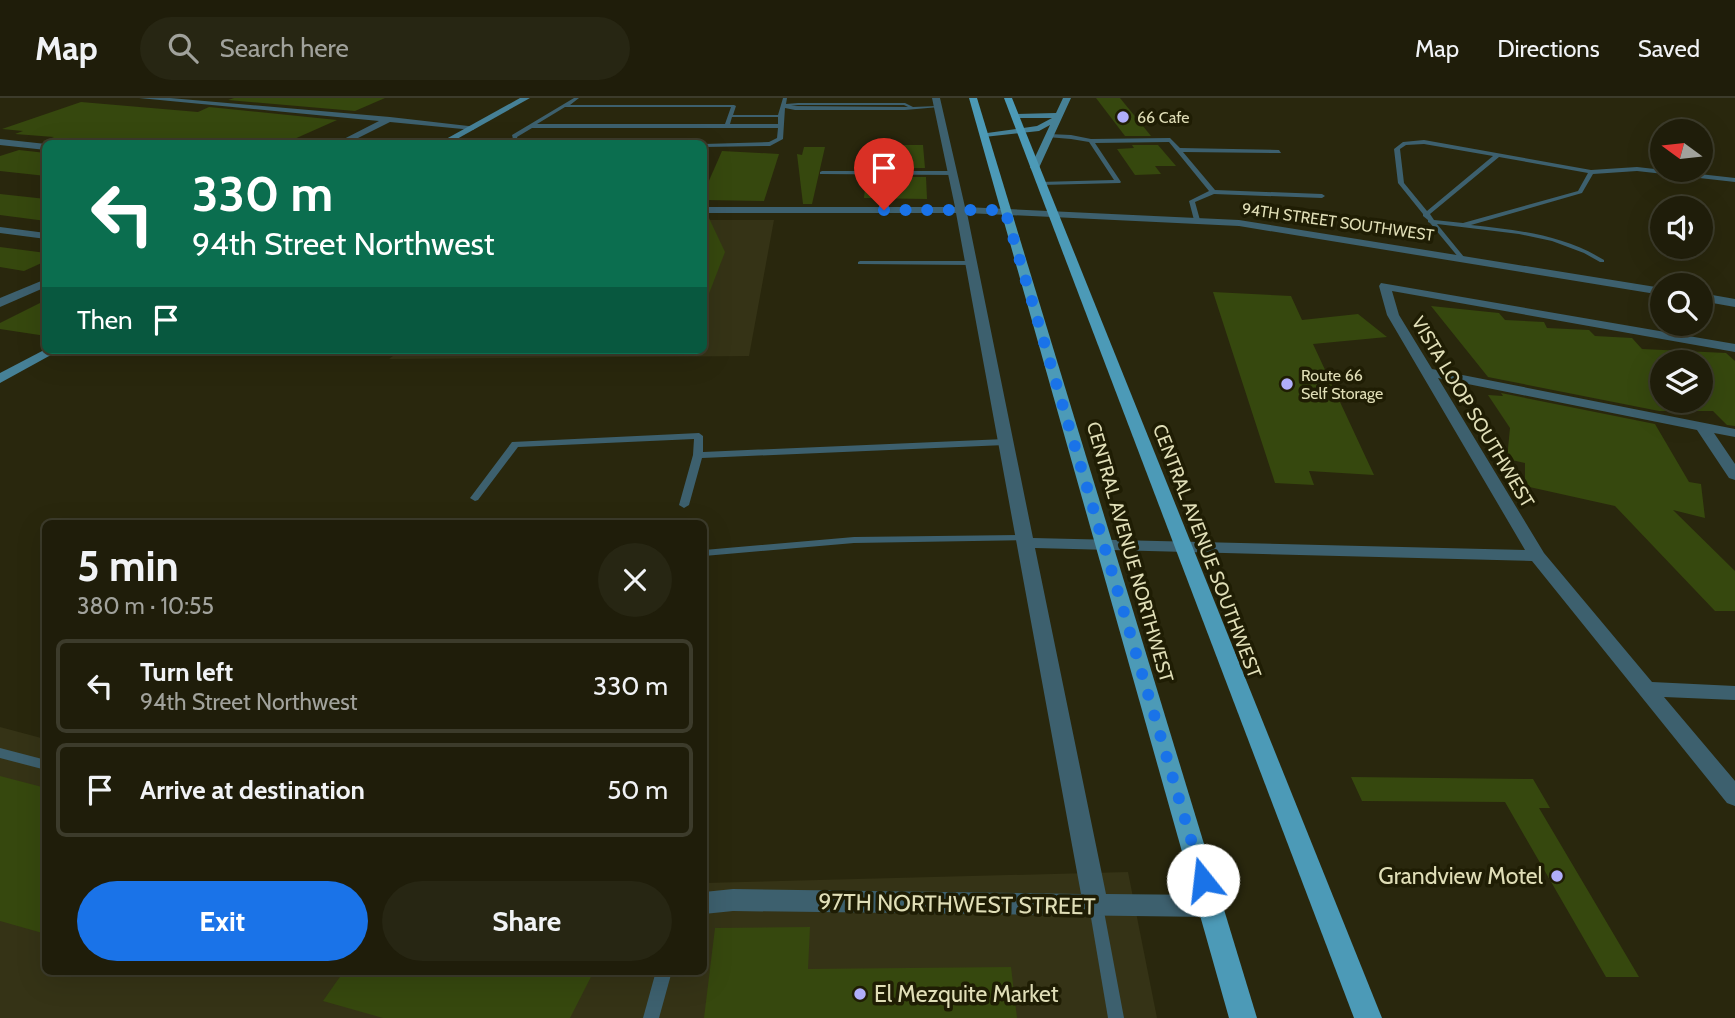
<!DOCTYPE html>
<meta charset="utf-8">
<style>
:root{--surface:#1f1d0a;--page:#272613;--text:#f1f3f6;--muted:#a1a29c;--line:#3c3b2b;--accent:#1a73e8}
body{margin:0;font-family:Cabin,sans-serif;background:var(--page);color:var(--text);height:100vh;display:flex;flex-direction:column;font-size:26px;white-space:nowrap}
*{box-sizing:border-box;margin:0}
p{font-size:23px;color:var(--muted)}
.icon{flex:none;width:38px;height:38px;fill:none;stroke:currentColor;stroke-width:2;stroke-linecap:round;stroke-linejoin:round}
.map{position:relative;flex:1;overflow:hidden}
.details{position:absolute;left:42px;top:422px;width:665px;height:455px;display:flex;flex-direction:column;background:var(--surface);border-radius:10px;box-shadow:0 7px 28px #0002,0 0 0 2px var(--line)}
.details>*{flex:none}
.guide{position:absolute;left:42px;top:42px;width:665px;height:214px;border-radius:10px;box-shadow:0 7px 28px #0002,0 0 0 2px var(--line);background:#0b6e4f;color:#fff;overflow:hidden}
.needle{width:46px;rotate:285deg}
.buttons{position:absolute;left:1650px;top:21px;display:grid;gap:14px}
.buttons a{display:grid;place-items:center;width:63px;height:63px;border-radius:50%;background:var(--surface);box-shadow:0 7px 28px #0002,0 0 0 2px var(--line);font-size:35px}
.pin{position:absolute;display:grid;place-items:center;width:60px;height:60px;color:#fff;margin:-72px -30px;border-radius:50% 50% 50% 0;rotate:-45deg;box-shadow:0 0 7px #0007}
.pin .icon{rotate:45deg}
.me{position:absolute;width:77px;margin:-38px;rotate:344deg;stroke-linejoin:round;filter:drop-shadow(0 0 5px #0008)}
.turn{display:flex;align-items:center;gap:24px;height:147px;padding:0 35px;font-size:32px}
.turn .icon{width:91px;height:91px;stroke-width:2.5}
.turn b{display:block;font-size:49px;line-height:60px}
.then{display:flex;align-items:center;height:66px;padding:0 35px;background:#0003;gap:14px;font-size:26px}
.round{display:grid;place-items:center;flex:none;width:74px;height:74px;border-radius:37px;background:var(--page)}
.summary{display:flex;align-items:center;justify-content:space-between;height:119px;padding:0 35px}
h1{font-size:42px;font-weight:800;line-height:52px}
.cta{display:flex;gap:14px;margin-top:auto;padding:14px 35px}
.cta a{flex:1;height:80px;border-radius:42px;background:var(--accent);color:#fff;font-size:28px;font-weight:800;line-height:80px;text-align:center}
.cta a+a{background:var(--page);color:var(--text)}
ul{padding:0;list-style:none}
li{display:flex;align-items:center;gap:21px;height:94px;margin:0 14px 10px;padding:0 21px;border:4px solid var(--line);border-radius:10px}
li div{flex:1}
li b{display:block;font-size:26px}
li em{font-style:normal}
header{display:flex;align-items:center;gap:42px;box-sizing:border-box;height:98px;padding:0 35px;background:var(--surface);border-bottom:2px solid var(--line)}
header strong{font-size:33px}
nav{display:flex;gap:38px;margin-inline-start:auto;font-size:24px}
.search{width:490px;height:63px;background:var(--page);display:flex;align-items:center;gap:18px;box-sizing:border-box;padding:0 24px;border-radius:38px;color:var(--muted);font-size:26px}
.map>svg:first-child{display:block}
</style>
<header>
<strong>Map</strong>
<div class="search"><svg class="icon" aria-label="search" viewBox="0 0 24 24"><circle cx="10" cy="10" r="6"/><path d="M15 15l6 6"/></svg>Search here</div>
<nav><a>Map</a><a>Directions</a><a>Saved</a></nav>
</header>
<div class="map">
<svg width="1735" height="920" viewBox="0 0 1735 920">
<rect width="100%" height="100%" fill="#29270d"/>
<g fill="#353316">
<polygon points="704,122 774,122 749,258 389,261 401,252 704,252"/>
<polygon points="0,629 45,641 46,873 704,873 704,785 1128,774 1157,920 0,920"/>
</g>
<g fill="#36480e" fill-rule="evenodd">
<polygon points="234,0 385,0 355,13 228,2"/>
<polygon points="1096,0 1120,0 1151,38 1125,38"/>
<polygon points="81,4 198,14 209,9 337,22 283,46 48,46 43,43 54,39 15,36 23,33 2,31"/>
<polygon points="884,47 923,47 925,70 866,70 868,51 884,51"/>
<polygon points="1132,47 1158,47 1176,68 1155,68 1161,76 1135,77 1117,51 1134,50"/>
<polygon points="804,49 825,49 812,106 803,106 797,56 802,57"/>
<polygon points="19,52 46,55 46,78 0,73 0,58"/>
<polygon points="722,53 779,56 764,103 704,102 704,94"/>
<polygon points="866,79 926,79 927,101 864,100"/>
<polygon points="0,96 46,101 46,123 0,117"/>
<polygon points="704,118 708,118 725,154 705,206"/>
<polygon points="0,149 46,155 46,163 24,173 0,169"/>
<polygon points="1213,194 1291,198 1302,222 1358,216 1387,239 1313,246 1374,377 1309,373 1314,387 1275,385"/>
<polygon points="46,202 46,238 0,231 0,225"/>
<path d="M1431,208L1499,215L1505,222L1544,224L1547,230L1589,232L1595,238L1632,240L1642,251L1726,255L1735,263V328L1727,327L1713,313H1659L1488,279ZM1662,264H1701V303H1662Z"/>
<polygon points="1501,295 1655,326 1689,384 1701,386 1705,420 1673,412 1735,473 1735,513 1715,513 1615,408 1525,388 1525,365 1507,361 1510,330 1488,297 1503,298"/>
<polygon points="0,678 46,690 46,836 0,823"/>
<polygon points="1351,679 1533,681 1550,710 1539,710 1639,879 1606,879 1505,704 1362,703"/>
<polygon points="810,829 808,871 1011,869 1017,920 704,920 715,830"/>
<polygon points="344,873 594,873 570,920 383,920 323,903"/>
</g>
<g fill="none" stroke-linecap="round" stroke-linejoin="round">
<g fill="#3d606e" fill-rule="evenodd">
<path d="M574,0H579L570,7H734L736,8L733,17H778L783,0H787L786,6L798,5H905L913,9L937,8L939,9L905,12H795L785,10L783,41L770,48L704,49V46L769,44L777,40L778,30H532L517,39L518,43L531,46L514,45L512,37ZM798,7H904L908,9L791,8ZM565,9H731L725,26H537ZM732,19H778V26H730Z"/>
<polygon points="1049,36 1071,37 1091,41 1170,40 1180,50 1279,52 1281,55 1183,54 1215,92 1322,96 1325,98 1322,100 1214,96 1195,104 1200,122 1197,124 1194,122 1189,103 1209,93 1169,44 1095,45 1121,84 1120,85 1041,87 1038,85 1039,84 1114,82 1089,44 1071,41 1047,39"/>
<path d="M1424,42L1591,72L1637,69L1735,80V84L1637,73L1593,76L1582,95L1471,127C1518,132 1563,137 1604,162V164H1600L1584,155L1552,143L1519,136L1437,126L1464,159L1461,161L1459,160L1430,125L1428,124V122L1423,118V116L1398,85L1394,51L1403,44ZM1424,46L1493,58L1427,113L1404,85L1400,51L1406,47ZM1499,59L1588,75L1578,93L1463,125L1434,122L1430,116Z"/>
<polygon points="822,73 953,73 956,75 953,77 820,76 820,74"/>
<polygon points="860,163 972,163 975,165 972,167 858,166 858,164"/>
<polygon points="699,335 703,338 703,354 1005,341 1010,344 1005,347 702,360 689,407 684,410 679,407 693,357 694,341 518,349 478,402 475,403 470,400 512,344"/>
<polygon points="1023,437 1028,440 1027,442 854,445 704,458 704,452 854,439"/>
<polygon points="0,650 46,662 46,672 0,660"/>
<polygon points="1096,802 1101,803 1103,808 1124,920 1108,920 1089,808 1091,803"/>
<polygon points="656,873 672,873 659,920 643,920"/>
</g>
<g fill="#3d606e" fill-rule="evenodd">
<polygon points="139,0 170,0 390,19 477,29 473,32 390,24 346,46 334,46 379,23"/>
<polygon points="932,0 940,0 965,109 1239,122 1662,190 1662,197 1239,128 967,115 1033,440 1525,452 1387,217 1379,188 1381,185 1735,246 1735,254 1392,193 1399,217 1432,271 1735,331 1735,339 1714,335 1735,366 1735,382 1729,380 1697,332 1438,280 1544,455 1652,584 1735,588 1735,602 1664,599 1735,683 1735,708 1727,705 1532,463 1035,450 1106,796 1210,797 1219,800 1222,808 1219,816 1210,819 733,813 704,816 704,794 733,791 1081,796 956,115 704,115 704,109 955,109"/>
<polygon points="0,41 46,46 46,52 0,47"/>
<polygon points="0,129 46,135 46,141 0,135"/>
<polygon points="46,181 46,189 0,209 0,200"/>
<polygon points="1701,195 1735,201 1735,209 1701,203"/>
</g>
<g fill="#468197" fill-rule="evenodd">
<polygon points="520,0 530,0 448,46 437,46"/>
<polygon points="1063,0 1071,0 1038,72 1030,70 1050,27 1039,33 984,39 980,36 1037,28 1052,20 1015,20 1011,18 1015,16 1056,15"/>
<polygon points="46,251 60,252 0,285 0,275"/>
</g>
<g fill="#4c9ab7" fill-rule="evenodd">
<polygon points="969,0 977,0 1257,920 1229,920"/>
<polygon points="1004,0 1012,0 1382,920 1354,920"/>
</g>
</g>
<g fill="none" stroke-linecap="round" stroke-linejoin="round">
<polyline stroke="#1a73e8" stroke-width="12" stroke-dasharray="0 21.6" points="884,112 1005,112 1203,782"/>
</g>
<g fill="#b0aefa" stroke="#1f1d04" stroke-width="2.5">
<circle cx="1123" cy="19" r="7"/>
<circle cx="1287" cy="286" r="7"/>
<circle cx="1557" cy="778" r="7"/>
<circle cx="860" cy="896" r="7"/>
</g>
<g text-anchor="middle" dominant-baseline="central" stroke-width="7" stroke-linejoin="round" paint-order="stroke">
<g font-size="16" fill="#e0deb7" stroke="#1f1d04" text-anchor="start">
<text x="1137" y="19">66 Cafe</text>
<text x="1301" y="277">Route 66<tspan x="1301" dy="18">Self Storage</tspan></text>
</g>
<g font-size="16" fill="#e0deb7" stroke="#1f1d04">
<text transform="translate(1338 124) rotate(8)">94TH STREET SOUTHWEST</text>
</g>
<g font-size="19" fill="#e0deb7" stroke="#1f1d04">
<text transform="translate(1473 314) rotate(59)">VISTA LOOP SOUTHWEST</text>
<text transform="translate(1207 453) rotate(69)">CENTRAL AVENUE SOUTHWEST</text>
<text transform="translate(1130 454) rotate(74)">CENTRAL AVENUE NORTHWEST</text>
</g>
<g font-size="23" fill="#e0deb7" stroke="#1f1d04" text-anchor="end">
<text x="1543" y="778">Grandview Motel</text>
<text x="874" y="896" text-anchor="start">El Mezquite Market</text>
</g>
<g font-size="23" fill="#e0deb7" stroke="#1f1d04">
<text transform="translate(957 806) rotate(1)">97TH NORTHWEST STREET</text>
</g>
</g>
</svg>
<div class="buttons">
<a><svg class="needle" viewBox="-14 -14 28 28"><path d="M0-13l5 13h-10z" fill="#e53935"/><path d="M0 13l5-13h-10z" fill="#a1a29c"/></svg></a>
<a><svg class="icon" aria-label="sound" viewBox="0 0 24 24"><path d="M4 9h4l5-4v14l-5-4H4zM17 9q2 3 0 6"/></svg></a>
<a><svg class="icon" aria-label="search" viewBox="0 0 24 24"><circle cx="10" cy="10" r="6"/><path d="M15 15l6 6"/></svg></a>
<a><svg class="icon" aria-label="layers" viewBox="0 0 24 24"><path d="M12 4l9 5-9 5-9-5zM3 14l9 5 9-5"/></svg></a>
</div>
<div class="pin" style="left:884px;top:112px;background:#d93025"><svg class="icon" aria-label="arrive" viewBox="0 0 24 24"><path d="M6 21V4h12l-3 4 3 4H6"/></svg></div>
<svg class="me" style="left:1203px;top:782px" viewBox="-20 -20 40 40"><circle r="19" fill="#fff"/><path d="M0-13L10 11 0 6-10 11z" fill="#1a73e8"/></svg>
<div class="guide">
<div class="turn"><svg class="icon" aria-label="left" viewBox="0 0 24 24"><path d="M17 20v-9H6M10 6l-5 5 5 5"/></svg><div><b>330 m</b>94th Street Northwest</div></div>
<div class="then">Then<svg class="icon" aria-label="arrive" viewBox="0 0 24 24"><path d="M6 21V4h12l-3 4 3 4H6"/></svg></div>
</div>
<section class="details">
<div class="summary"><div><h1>5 min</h1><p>380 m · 10:55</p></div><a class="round"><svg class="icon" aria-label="close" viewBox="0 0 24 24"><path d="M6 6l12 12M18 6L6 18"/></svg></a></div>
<ul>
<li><svg class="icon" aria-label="left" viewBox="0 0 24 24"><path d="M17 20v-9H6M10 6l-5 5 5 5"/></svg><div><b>Turn left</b><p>94th Street Northwest</p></div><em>330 m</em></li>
<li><svg class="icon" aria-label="arrive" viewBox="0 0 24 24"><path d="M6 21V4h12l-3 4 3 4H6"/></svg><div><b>Arrive at destination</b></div><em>50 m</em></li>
</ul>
<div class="cta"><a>Exit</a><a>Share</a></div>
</section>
</div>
